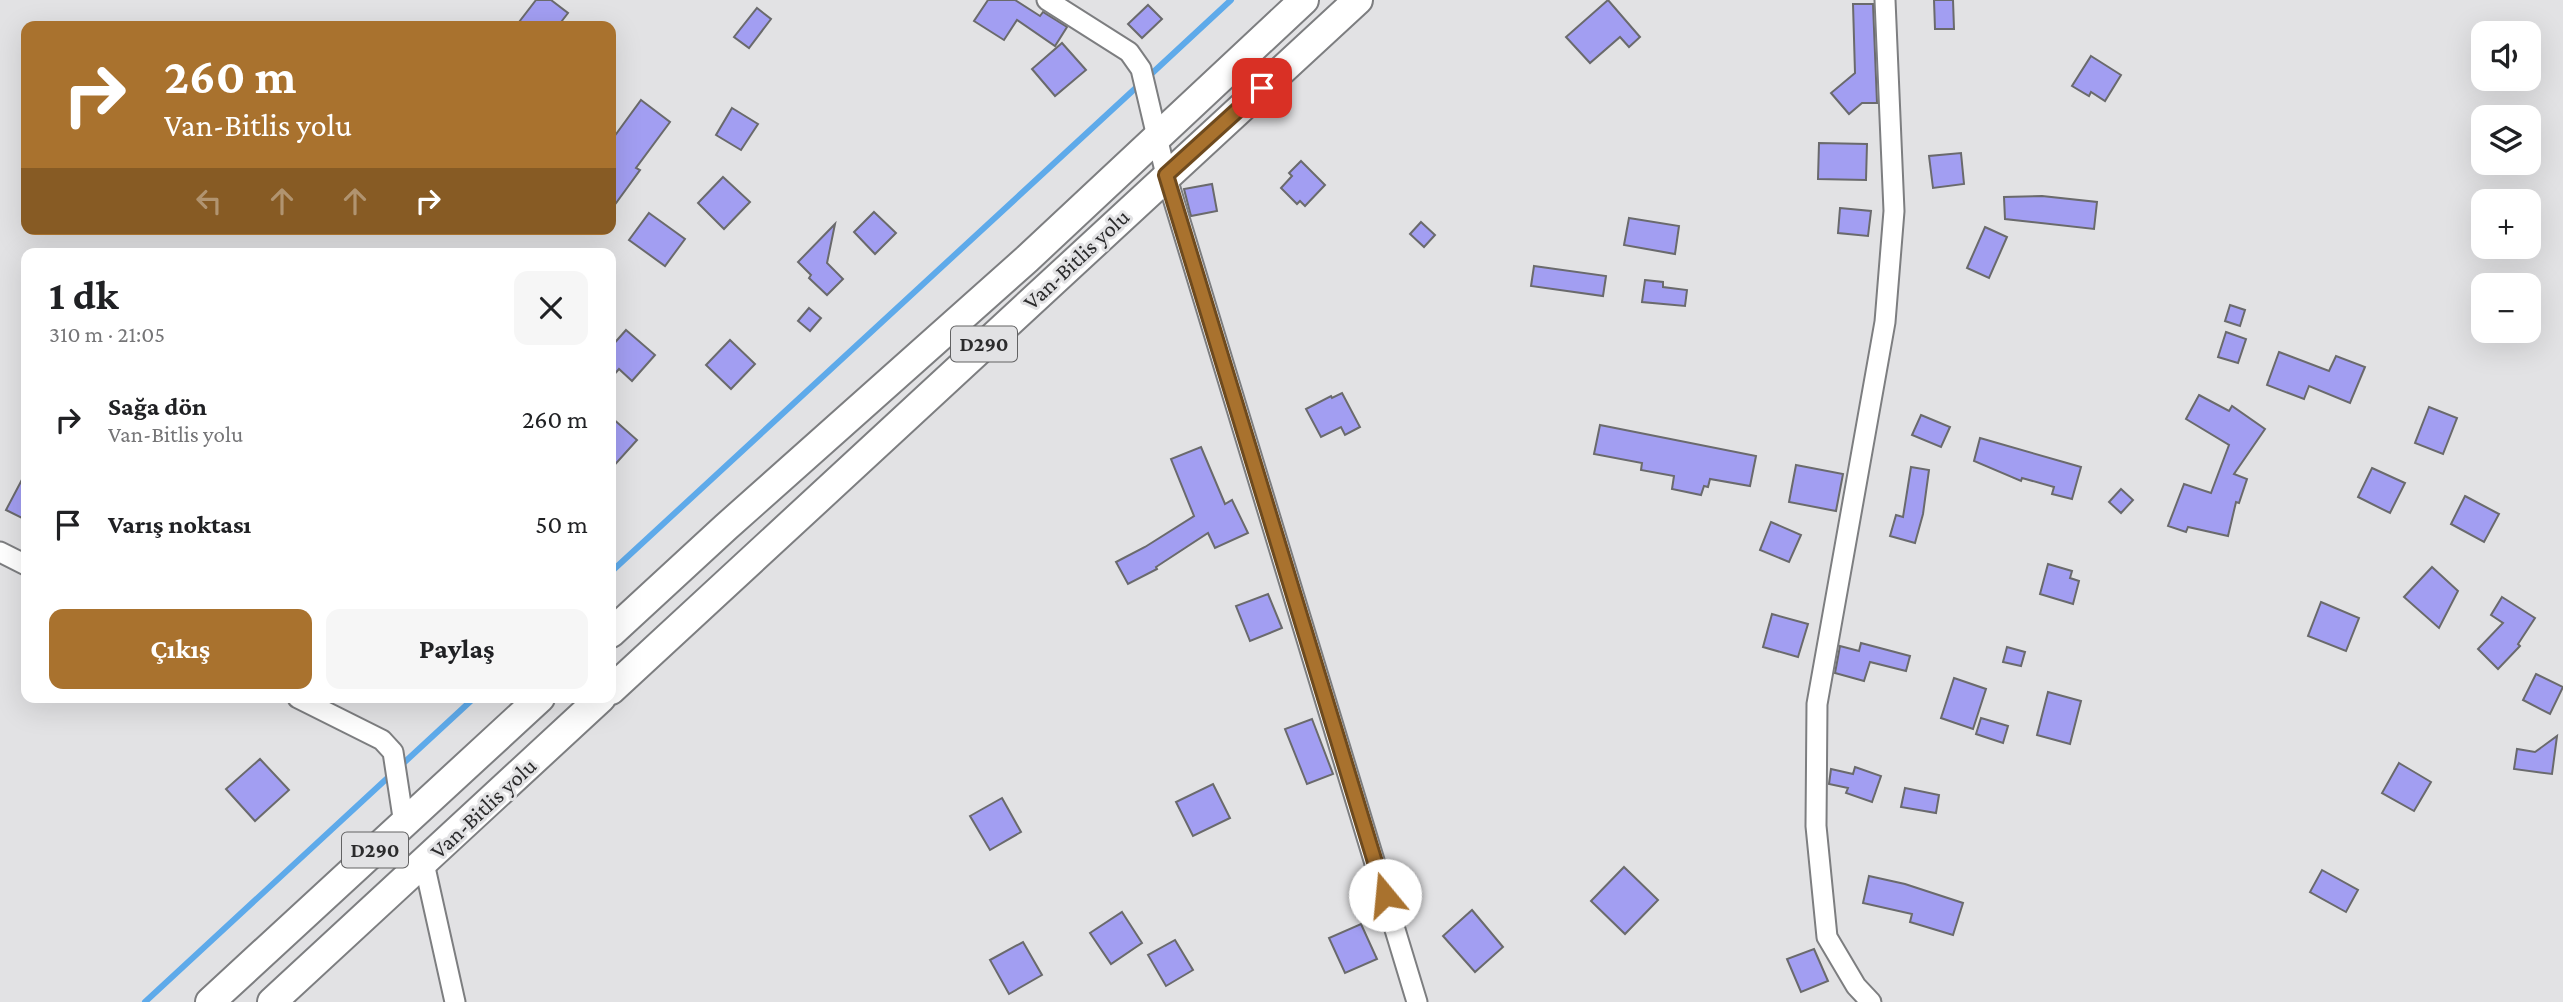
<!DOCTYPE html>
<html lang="tr">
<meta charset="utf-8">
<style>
:root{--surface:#fff;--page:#f6f6f6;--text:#202124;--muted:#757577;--accent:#a9722e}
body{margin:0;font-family:"Crimson Pro",serif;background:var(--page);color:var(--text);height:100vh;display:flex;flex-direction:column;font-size:26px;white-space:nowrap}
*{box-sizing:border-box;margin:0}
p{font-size:23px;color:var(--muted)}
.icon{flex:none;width:38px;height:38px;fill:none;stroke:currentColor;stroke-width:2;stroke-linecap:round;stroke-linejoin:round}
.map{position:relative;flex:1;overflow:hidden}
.sheet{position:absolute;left:21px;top:248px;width:595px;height:455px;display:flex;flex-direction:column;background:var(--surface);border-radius:14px;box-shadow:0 7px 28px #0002}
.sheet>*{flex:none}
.top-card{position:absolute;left:21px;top:21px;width:595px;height:214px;border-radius:14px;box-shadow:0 7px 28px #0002;background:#a9722e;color:#fff;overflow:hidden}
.tools{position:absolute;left:2471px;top:21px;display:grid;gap:14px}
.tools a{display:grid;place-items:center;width:70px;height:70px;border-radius:14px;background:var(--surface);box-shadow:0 7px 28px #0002;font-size:35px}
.pin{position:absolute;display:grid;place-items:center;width:60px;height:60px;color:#fff;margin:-30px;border-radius:14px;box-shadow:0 4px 10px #0006}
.me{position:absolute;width:77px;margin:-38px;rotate:343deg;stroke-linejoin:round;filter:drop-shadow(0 0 5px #0008)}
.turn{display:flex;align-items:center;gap:24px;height:147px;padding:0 28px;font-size:32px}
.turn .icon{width:91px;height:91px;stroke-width:2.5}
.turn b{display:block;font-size:49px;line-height:60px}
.lanes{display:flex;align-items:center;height:66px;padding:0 28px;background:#0003;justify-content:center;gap:35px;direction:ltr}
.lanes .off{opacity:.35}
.round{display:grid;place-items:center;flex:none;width:74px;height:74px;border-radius:14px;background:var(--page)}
.head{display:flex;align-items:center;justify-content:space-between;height:119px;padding:0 28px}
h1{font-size:42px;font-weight:700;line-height:52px}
.action{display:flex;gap:14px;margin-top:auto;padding:14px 28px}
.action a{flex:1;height:80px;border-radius:14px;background:var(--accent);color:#fff;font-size:28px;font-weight:700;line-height:80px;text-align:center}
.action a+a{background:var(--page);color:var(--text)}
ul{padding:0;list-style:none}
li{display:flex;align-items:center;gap:21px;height:105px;padding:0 28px}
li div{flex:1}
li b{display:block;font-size:26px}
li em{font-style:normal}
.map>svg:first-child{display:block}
</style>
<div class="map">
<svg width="2563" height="1002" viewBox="0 0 2563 1002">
<rect width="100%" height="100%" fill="#e2e2e4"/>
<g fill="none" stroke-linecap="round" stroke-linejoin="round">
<g stroke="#5eaaea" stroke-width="6">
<polyline points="1148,77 1231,0"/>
<polyline points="611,572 1140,84"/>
<polyline points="145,1002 474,698"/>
</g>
</g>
<g fill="#a29ef2" stroke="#6a6a6c" stroke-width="2">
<polygon points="536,0 551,0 568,13 558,26 516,26"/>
<polygon points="988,0 1015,0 1040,16 1043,12 1067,27 1055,46 1017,20 1004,40 974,21"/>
<polygon points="1608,0 1640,37 1629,47 1620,37 1590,63 1566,37"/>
<polygon points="1934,0 1953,0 1954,29 1935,29"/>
<polygon points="1853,4 1873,4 1877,103 1862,103 1849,114 1831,93 1855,73"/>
<polygon points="1148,5 1162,19 1142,38 1128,24"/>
<polygon points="757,8 771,19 749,48 734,37"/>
<polygon points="1062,43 1086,70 1055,96 1032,69"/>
<polygon points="2091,56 2121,75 2105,101 2091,92 2089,96 2072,86"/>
<polygon points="641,100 670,122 636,168 640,170 611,210 611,141"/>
<polygon points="732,108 758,124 741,150 716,135"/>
<polygon points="1819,143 1867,144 1866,180 1818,179"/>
<polygon points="1961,153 1964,184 1933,188 1929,156"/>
<polygon points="1301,161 1325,185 1305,206 1300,201 1297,204 1281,188 1292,176 1289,173"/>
<polygon points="723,177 750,202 724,229 698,203"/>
<polygon points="1212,184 1217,211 1191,216 1184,189"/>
<polygon points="2042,196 2097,202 2094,229 2005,219 2004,197"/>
<polygon points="1840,208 1871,211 1868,236 1838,233"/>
<polygon points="874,212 896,233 875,254 854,232"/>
<polygon points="649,213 685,239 665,266 629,240"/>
<polygon points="1629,218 1679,226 1675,254 1624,245"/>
<polygon points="1421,222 1435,235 1424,247 1410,234"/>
<polygon points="835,224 827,263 843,279 827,295 809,278 811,275 798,262"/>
<polygon points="1985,227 2007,237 1989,278 1967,268"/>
<polygon points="1534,266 1606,276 1603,296 1531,286"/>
<polygon points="1645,280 1663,282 1663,287 1687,290 1685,306 1642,302"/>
<polygon points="2230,305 2245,310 2240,326 2225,321"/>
<polygon points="809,308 821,318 810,331 798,321"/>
<polygon points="626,330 655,355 632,381 619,369 611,378 611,347"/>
<polygon points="2226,332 2246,339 2238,363 2218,357"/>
<polygon points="730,340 755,364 731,389 706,365"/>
<polygon points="2279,352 2329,371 2336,356 2365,367 2350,403 2309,386 2304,399 2267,385"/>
<polygon points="1342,393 1360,427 1345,435 1341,427 1321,437 1306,409 1331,396 1332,398"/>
<polygon points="2199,395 2229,411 2232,406 2265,429 2234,474 2247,479 2239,503 2236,502 2228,536 2188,527 2186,532 2168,526 2184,484 2211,493 2229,445 2186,419"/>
<polygon points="2429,407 2457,418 2443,454 2415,443"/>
<polygon points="1921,415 1950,427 1941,447 1912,435"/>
<polygon points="611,417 637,440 611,469"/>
<polygon points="1600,425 1756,456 1750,486 1710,479 1708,487 1704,486 1701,495 1672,489 1674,476 1641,470 1642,463 1594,454"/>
<polygon points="1980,438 2081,467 2072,499 2052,494 2054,487 2022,478 2021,481 1974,461"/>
<polygon points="1201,447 1225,504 1232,500 1248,533 1215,548 1208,533 1156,567 1157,569 1128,584 1116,562 1145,547 1194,516 1171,459"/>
<polygon points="1796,465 1843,474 1836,511 1789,502"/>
<polygon points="1911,467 1929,470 1923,514 1915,543 1890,536 1896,515 1903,517"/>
<polygon points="2372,468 2405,483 2390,513 2358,497"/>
<polygon points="26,472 26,520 6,510"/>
<polygon points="2121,489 2133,500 2121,513 2109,502"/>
<polygon points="2465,496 2499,514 2484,542 2451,524"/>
<polygon points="1771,522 1801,535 1789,562 1760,550"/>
<polygon points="2048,564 2072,571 2070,578 2079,581 2073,604 2040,594"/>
<polygon points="2432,567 2458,591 2439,628 2404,597"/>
<polygon points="1268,594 1282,628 1250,641 1236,606"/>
<polygon points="2502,597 2535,618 2518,644 2520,646 2498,669 2478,649 2503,623 2491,615"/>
<polygon points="2321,602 2359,618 2346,651 2308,636"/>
<polygon points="1772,614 1808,624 1798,657 1763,647"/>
<polygon points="1861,643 1910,656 1906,671 1870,662 1864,681 1835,673 1840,646 1859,651"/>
<polygon points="2007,647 2025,652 2021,666 2003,662"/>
<polygon points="2536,674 2563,687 2550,714 2523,700"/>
<polygon points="1954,678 1986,689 1973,729 1941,718"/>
<polygon points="2048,692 2081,701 2070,744 2037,735"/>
<polygon points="1981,718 2008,726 2003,743 1976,734"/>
<polygon points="1312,719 1333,774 1307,784 1285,729"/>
<polygon points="2557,736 2552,774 2514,769 2517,749 2535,752"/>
<polygon points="260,759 289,790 255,821 226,789"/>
<polygon points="2399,763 2431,782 2414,811 2382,793"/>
<polygon points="1855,767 1881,776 1872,802 1846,793 1848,788 1829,784 1831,769 1853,774"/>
<polygon points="1213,784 1230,818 1193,836 1176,802"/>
<polygon points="1905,788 1939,795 1936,813 1901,807"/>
<polygon points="1002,798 1021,832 990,850 970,816"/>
<polygon points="1624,867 1658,900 1625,934 1591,901"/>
<polygon points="2322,870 2358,890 2346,912 2310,892"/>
<polygon points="1869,876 1905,884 1963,903 1953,935 1910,922 1912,914 1863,903"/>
<polygon points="1472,910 1503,947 1475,972 1443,936"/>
<polygon points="1122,912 1142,943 1111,964 1090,933"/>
<polygon points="1361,924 1377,959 1345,973 1329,938"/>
<polygon points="1175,940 1193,970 1166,986 1148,955"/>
<polygon points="1023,942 1042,975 1009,994 990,960"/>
<polygon points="1814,949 1828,981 1801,992 1787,959"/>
</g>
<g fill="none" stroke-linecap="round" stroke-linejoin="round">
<g stroke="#7d7e80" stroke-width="23">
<g id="minor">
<polyline points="1047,0 1129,52 1141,69 1166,175 1417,1002"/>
<polyline points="0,552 26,565"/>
<polyline points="298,698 382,740 393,752 404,824"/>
<polyline points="424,863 455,1002"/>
<polyline points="1871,1002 1856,986 1827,937 1816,826 1817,704 1885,322 1894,211 1885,0"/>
</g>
</g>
<g stroke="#7d7e80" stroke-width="32">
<g id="highway">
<polyline points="611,633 726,527 1027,259 1304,0"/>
<polyline points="611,690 1358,0"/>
<polyline points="210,1002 540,698"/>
<polyline points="272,1002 601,698"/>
</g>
</g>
<use href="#minor" stroke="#fff" stroke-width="19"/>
<use href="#highway" stroke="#fff" stroke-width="28"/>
</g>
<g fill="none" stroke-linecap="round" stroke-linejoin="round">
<g stroke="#6e4a1e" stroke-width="18">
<polyline id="route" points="1262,88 1166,175 1385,895"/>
</g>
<use href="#route" stroke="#a9722e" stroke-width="12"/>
</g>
<g text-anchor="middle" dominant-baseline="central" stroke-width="6" stroke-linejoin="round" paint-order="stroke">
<g fill="#e2e2e4" stroke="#626263" stroke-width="2">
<rect x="951" y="326.5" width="66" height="35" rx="5"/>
<rect x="342" y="832.5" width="66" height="35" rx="5"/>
</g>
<g font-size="21" font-weight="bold" fill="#2b2b2c">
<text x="984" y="344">D290</text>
<text x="375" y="850">D290</text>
</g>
<g font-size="23" fill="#2b2b2c" stroke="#e2e2e4">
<text transform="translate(1076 259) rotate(-43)">Van-Bitlis yolu</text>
<text transform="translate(483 808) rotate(-43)">Van-Bitlis yolu</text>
</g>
</g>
</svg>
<div class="tools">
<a><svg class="icon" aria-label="sound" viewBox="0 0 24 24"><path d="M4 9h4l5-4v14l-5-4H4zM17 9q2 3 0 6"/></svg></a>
<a><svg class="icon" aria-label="layers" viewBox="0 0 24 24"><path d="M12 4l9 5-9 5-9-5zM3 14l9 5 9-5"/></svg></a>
<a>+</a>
<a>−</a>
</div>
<div class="pin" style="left:1262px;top:88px;background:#d93025"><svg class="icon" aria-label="arrive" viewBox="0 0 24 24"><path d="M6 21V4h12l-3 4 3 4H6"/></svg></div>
<svg class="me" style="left:1385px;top:895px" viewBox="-20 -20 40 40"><circle r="19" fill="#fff"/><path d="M0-13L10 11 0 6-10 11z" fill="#a9722e"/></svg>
<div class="top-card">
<div class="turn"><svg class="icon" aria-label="right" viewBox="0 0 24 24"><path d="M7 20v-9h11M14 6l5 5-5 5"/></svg><div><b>260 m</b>Van-Bitlis yolu</div></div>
<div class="lanes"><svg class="icon off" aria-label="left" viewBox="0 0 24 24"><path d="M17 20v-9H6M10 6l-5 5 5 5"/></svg><svg class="icon off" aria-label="ahead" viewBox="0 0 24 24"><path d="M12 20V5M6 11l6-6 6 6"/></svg><svg class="icon off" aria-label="ahead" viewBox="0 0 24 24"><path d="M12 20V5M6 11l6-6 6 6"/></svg><svg class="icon" aria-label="right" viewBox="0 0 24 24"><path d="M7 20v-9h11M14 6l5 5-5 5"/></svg></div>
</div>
<section class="sheet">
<div class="head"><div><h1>1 dk</h1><p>310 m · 21:05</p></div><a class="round"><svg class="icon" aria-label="close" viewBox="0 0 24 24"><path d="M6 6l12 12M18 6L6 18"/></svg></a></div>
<ul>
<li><svg class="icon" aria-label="right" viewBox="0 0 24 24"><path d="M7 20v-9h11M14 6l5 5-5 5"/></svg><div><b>Sağa dön</b><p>Van-Bitlis yolu</p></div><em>260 m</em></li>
<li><svg class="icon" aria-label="arrive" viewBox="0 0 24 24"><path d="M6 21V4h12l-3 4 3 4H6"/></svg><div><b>Varış noktası</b></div><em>50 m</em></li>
</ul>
<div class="action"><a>Çıkış</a><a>Paylaş</a></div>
</section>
</div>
